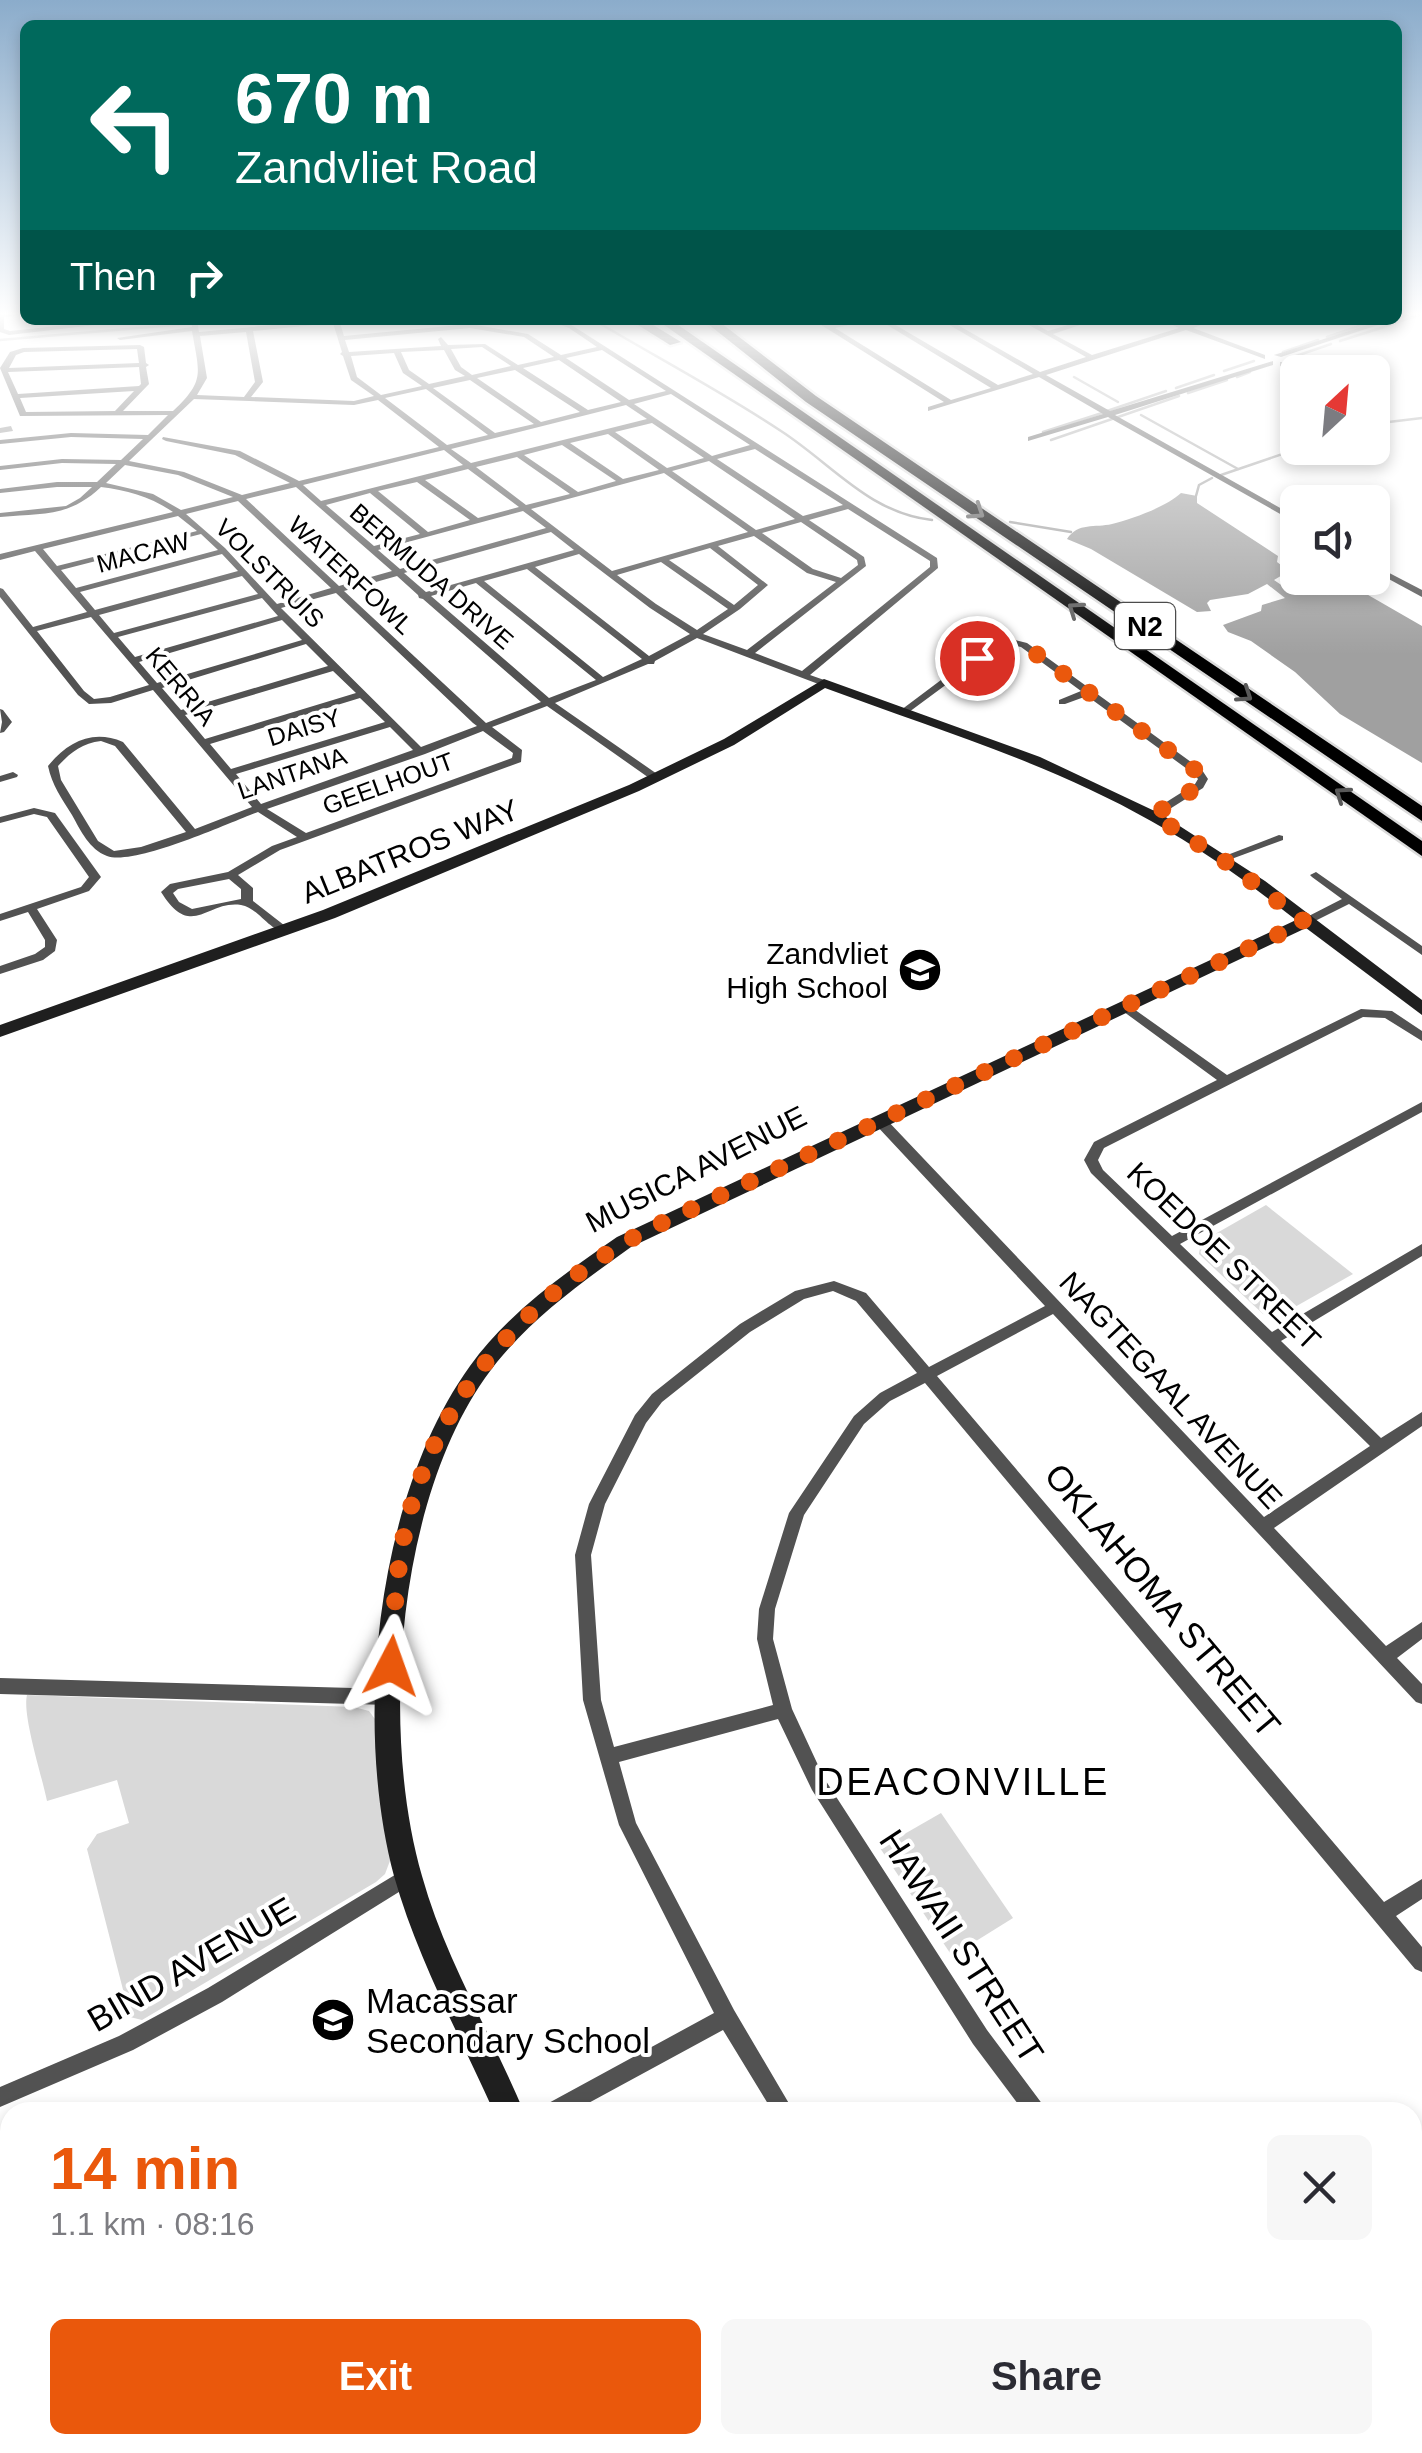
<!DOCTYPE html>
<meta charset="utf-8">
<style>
:root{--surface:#fff;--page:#f7f7f7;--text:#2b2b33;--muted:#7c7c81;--accent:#ea580c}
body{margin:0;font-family:Helvetica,sans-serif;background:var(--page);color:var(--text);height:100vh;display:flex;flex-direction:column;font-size:38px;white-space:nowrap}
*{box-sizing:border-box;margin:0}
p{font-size:32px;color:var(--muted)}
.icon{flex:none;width:55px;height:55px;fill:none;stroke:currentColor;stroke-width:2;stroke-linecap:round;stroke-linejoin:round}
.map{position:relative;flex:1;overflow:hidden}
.side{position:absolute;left:0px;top:2102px;width:1422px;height:352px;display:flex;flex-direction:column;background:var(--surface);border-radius:30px 30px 0 0;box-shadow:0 5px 15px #0003}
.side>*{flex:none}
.banner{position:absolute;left:20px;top:20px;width:1382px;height:305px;border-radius:15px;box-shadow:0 5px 15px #0003;background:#00695c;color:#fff;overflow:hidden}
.needle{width:65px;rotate:26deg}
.fabs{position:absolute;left:1280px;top:355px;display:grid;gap:20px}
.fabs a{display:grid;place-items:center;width:110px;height:110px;border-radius:15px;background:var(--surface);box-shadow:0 5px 15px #0003;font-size:50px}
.pin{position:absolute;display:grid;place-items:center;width:85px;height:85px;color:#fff;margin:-42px;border:5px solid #fff;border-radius:50%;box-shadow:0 2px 10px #0007}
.me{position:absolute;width:110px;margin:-55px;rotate:4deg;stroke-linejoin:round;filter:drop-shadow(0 0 8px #0008)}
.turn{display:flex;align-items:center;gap:35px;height:210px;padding:0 50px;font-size:45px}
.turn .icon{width:130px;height:130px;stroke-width:2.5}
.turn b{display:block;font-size:70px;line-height:85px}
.then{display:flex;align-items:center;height:95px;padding:0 50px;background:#0003;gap:20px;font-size:38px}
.round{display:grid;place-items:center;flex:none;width:105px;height:105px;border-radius:15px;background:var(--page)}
.summary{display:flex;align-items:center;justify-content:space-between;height:170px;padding:0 50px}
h1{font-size:60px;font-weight:800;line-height:75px;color:var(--accent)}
.button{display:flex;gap:20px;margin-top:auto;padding:20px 50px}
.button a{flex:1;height:115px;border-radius:15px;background:var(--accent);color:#fff;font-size:40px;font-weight:800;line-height:115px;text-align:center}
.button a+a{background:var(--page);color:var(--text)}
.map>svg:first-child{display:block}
</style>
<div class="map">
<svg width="1422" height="2453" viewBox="0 0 1422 2453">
<rect width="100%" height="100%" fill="#fff"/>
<g fill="#d9d9d9">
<polygon points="1266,1205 1353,1274 1279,1316 1263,1314 1199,1254 1201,1242"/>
<path d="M27,1695L354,1707L369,1711L378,1723L391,1858L385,1874L376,1882L142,2020L130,2017L87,1849L97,1834L129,1823L117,1780L47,1801C42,1776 22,1715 27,1695Z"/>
<polygon points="941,1813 1013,1918 952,1956 880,1848"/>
</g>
<path fill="#a0a0a0" d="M1181,493L1197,496V503L1278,556L1277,562L1289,571L1274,580L1296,595L1336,584L1356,588L1422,626V763L1340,714L1295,672L1251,641L1228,632L1223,625L1261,611L1262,605L1285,598L1267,584L1248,594L1210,600L1207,603L1211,611L1197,612L1091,549L1067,539C1078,522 1095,528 1112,524C1132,519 1166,507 1181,493Z"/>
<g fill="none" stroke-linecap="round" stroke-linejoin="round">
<g stroke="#a0a0a0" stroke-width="2.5">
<polyline points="1398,313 1402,312"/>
<path d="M594,320C656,357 721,391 781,431C832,464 869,513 932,520"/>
<polyline points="205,323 231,320"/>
<polyline points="1386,326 1422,314"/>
<polyline points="1327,337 1371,322"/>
<polyline points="0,340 185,324"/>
<polyline points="1340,341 1384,327"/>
<polyline points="1283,352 1318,340"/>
<polyline points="1296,356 1331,344"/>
<polyline points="1224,371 1254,361"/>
<polyline points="1074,377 1118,402"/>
<polyline points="1237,377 1250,372"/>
<polyline points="1176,388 1214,375"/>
<polyline points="1188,393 1227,380"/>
<polyline points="1107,411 1166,391"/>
<polyline points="1141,415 1238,469"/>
<polyline points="1118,417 1179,396"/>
<polyline points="1372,424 1422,418"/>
<polyline points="1043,432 1102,413"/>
<polyline points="1051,440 1112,419"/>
<polyline points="1221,475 1300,448"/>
<polyline points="1196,496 1199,485 1212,478"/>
<polyline points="1010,522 1071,532"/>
</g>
<g stroke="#dbdbdb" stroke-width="5">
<g id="highway">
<polygon points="630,320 645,320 681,342 670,345"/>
<polygon points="657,320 671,320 1422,841 1422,856"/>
<polygon points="703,320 717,320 816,396 1422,806 1422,821 806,402"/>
</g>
</g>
<g fill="#525252" fill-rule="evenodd">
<polygon points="0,312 25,312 25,314 4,317 4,329 10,331 114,320 137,320 9,335 0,332"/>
<polygon points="1411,312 1419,312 1398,320 1398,316"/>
<path d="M191,320H197L199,332L327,320H352L340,323L344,336L470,324L528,334L561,355L597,347L569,328L548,320H558L573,326L937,558L938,568L810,675L827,681V685H821L697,638L655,661L654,664H648L555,703L660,776V780H652L547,706L492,727L522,750L521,762L280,850L238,875L253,888V901L289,929V933C270,933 259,908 241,905C206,900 192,941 161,892L170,884L228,872L272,846L297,837L258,812C228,823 135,866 107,856C89,849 81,831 72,815C62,799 52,785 48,766C68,742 92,729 123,742L195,829L252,807L153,690L111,703L89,704L78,695L0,597V588L3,589L33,627L87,612L35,551L0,560V554L173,512C151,497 127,490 101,487C68,518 42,513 0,517V513L66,506L80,498L92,487H57L0,493V489L57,482H97L116,464L62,463L0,470V466L62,459L121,460L143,439L71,437L0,444V440L71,433L148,435L168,415L20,416L0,368L10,352L23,348L140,345L144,347L146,363L149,365L146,367L149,384L123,411H173C206,380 199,373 192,331L120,340L117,338L192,327ZM333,323L342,352L340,354L343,356L351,380L374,396L354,401L251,397L263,382L253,331ZM470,328L524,337L554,357L518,365L485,344L448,345L441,337L438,339L441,346L349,352L345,340ZM246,332L255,382L244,397L197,395L207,378L200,336ZM482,347L511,366L472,375L461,367L451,349ZM137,349L139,363L9,368L16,355L24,352ZM444,350L455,370L465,376L429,384L409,370L401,352ZM602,350L666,391L629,400L566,358ZM394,353L403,373L422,386L381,395L357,377L351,356ZM559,360L621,402L588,410L523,368ZM139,367L141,384L139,386L18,394L8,372ZM515,370L580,412L541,422L477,378ZM470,380L534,424L495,433L433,388ZM426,389L488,435L447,445L385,398ZM134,391L115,411L26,412L20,398ZM671,394L750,445L712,456L634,404ZM194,399L354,405L378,400L439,447L299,481L240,451L163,437L162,439L166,441L235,455L290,483L242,495L184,472L129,461ZM626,405L647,419L471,463L451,449ZM652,423L704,458L667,468L615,432ZM608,434L659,470L623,479L570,443ZM562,445L616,481L578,492L524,455ZM755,449L843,505L803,516L717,459ZM444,450L463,465L321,501L303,485ZM517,457L570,494L526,505L476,467ZM709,461L795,519L756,530L672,471ZM125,465L178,475L233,497L181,510L153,494L106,483ZM468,469L519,507L478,518L425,480ZM664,473L748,532L612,571L531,509ZM417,482L470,520L428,532L378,491ZM296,487L392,571L339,586L246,499ZM370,493L420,534L374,546L326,505ZM238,501L331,588L277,604L225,548L186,514ZM848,509L930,561V567L802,671L755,653L866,566L864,557L809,520ZM523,511L546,528L400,569L378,550ZM178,516L197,531L57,566L43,549ZM801,522L857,560L858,565L841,578L813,569L762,533ZM551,532L574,550L426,592L404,573ZM201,534L218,550L76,588L61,570ZM754,536L807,573L836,582L747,650L703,634L740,609L768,585L718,546ZM710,548L758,585L734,605L669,560ZM222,554L238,571L95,610L80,592ZM579,554L650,608L690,634L649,656L535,567ZM661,562L728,609L697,630L656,604L617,575ZM527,569L642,659L603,677L484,581ZM242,576L258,594L114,633L99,615ZM397,576L418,595L419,598L423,599L541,702L486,723L344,591ZM476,583L596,680L549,698L431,596ZM336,593L473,723L477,726L421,747L281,608ZM262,598L278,616L135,657L118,637ZM91,617L149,685L110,697L94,699L84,691L37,631ZM282,620L302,640L157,683L139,662ZM306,644L328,666L181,710L162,688ZM333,671L356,693L205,739L185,715ZM360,698L385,722L231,769L210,744ZM390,727L413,750L261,804L236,774ZM483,731L513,753L512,758L306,833L267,809L425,754ZM101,741L115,746L186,832L141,847L114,851L98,841L61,780L58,766C70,753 82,743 101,741ZM229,879L241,889V899L192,909L179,902L173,893L178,889Z"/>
<path d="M820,320L829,325L871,320L835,328L951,400L991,388L879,320H887L998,385L1033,374L941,320H949L1040,372L1086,357L1020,320H1028L1048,331L1085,320H1095L1053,334L1092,355L1179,328L1162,320C1170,320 1176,324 1184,325C1193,326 1204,320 1214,320L1193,328L1265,355V359L1186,330L1046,375L1110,411L1273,361V365L1115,415L1298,518V524L1108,417L1028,441V437L1103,414L1039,377L928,411V407L944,402L818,323V321Z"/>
<polygon points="1383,320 1393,320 1281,357 1274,355"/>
<polygon points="1283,362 1317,370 1318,372 1307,372 1280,366 1280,362"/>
<polygon points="1372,564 1422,590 1422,597 1372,570"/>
<polygon points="1011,639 1027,643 1202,770 1208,779 1203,788 1157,817 1149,817 1149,813 1195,784 1198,779 1194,774 1087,696 1065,704 1059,704 1059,700 1081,691 1021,647 1011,645 997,647 905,715 897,713 953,671 937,665 937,661 959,666 991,643"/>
<polygon points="0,709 3,710 12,722 4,732 0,733 2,722"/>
<polygon points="13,772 18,775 17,777 0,782 0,776"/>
<polygon points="34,808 55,813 101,877 89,891 37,909 57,940 55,951 43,960 0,974 0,966 35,954 45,947 45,940 28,912 0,921 0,914 81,887 89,877 47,817 34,814 0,823 0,817"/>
<polygon points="1279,835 1283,836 1283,840 1226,861 1218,861 1217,859"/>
<polygon points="1316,872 1422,946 1422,955 1349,904 1309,924 1301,924 1301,920 1342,899 1312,877 1310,875"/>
<path d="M1124,1002L1227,1075L1361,1009L1392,1011L1422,1031V1041L1385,1018L1363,1017L1104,1148L1098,1160L1103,1170L1172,1236L1422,1102V1112L1180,1244L1272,1332L1422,1244V1256L1281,1341L1381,1438L1422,1412V1426L1274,1528L1386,1646L1422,1622V1639L1397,1658L1422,1684V1704L1416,1702L1053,1314L937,1376L1384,1902L1422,1879V1899L1396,1916L1422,1947V1972L1415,1969L925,1383L890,1401L864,1424L804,1515L775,1609L773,1639L792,1709L824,1778L987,2030L1043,2105L1046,2112H1024L973,2044L812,1790L778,1719L619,1762L636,1823L734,2010L794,2112H773L723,2030L572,2112H542L545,2105L714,2013L619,1825L583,1700L575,1555L589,1504L635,1415L652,1394L740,1324L795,1291L834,1281L866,1293L929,1367L1045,1306L875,1124L874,1121L875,1118H885L1264,1517L1370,1446L1091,1173L1084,1160L1094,1142L1217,1080L1120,1009L1118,1006L1120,1003ZM833,1291L856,1301L917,1373L880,1393L854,1416L789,1513L759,1609L757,1639L773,1705L614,1747L601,1700L591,1555L605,1504L646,1423L662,1402L750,1332L804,1299Z"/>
<polygon points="0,1678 389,1689 395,1691 398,1697 395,1703 389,1705 0,1694"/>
<polygon points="408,1867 415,1870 417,1876 415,1882 222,2002 133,2050 0,2107 0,2087 119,2036 208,1988"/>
<polygon points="1422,2150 1422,2176 1412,2181 1412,2155"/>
<polygon points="1049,2445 1079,2445 1083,2453 1053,2453"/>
<polygon points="1153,2445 1180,2445 1176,2453 1149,2453"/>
</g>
<g fill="#1f1f1f" fill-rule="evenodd">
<path d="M824,679L1040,757L1161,814L1265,881L1422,1000V1015L1306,928L631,1247C578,1285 523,1324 485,1378C397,1503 380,1731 422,1876C445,1959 491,2033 524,2112H494C459,2034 417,1958 394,1876C353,1723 376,1496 470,1366C508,1313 564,1274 617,1237L1296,920C1250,884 1202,849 1151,821C1049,763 935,729 825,688L734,745L639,791L335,918L0,1037V1025L323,910L629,785L724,739Z"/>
<polygon points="662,2445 697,2445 701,2453 666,2453"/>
</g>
<use href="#highway" fill="#000" fill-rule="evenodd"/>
</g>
<polygon fill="#888" points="11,426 13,431 0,433 0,428"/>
<defs><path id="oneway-chevron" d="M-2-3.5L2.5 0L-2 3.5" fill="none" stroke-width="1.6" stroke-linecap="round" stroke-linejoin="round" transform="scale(2.5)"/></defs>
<g stroke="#595959">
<use href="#oneway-chevron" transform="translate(977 512) rotate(34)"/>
<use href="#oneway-chevron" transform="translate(1075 609) rotate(-145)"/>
<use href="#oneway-chevron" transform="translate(1245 695) rotate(34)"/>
<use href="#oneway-chevron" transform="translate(1342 794) rotate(-145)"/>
</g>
<linearGradient id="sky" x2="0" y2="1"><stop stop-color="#8baccb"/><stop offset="0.48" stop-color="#fff"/><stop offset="1" stop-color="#fff" stop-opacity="0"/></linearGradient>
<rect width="1422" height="655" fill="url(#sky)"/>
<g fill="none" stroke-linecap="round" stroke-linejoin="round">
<path stroke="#ea580c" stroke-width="18" stroke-dasharray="0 32.4" d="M391,1666C394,1615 396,1563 409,1514C443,1387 534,1291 647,1230L1305,922L1222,859L1153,815L1199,786L1203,779L1198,772L1024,645L999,644L977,658"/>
</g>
<defs>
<g id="school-disc" transform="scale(2.25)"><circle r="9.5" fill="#000" stroke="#fff"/><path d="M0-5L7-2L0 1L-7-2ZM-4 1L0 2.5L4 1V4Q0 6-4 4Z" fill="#fff"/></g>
</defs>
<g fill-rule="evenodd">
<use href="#school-disc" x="920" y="970"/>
<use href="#school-disc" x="333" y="2020"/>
</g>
<g text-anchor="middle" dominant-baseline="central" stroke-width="8" stroke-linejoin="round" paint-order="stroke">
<g font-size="25" fill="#000" stroke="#fff">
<text transform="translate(143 552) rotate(-15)">MACAW</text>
<text transform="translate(270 573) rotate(45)">VOLSTRUIS</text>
<text transform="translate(351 575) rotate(43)">WATERFOWL</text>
<text transform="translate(432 576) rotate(41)">BERMUDA DRIVE</text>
<text transform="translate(181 686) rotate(50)">KERRIA</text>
<text transform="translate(304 727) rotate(-17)">DAISY</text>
<text transform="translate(292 773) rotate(-19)">LANTANA</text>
<text transform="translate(388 783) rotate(-20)">GEELHOUT</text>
</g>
<rect fill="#fff" stroke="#4c4c4c" stroke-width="2.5" x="1115" y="603" width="60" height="46" rx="8"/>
<g font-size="28" font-weight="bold" fill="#000">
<text x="1145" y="626">N2</text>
</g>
<g font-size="30" fill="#000" stroke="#fff">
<text transform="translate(410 851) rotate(-22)">ALBATROS WAY</text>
<text transform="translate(696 1169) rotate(-27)">MUSICA AVENUE</text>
<text transform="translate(1224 1256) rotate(44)">KOEDOE STREET</text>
<text transform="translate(1171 1390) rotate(47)">NAGTEGAAL AVENUE</text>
</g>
<g font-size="30" fill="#000" stroke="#fff" text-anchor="end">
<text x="888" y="953">Zandvliet<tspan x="888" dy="34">High School</tspan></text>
</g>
<g font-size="35" fill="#000" stroke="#fff">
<text transform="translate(1163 1600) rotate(50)">OKLAHOMA STREET</text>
<text transform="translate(962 1946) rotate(57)">HAWAII STREET</text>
<text transform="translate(191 1964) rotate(-30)">BIND AVENUE</text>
</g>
<g font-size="35" fill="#000" stroke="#fff" text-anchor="start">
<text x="366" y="2000">Macassar<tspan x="366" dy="40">Secondary School</tspan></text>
</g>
<g font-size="38" letter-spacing="2.5" fill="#000" stroke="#fff">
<text x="963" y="1782">DEACONVILLE</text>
</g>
</g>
</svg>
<div class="fabs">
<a><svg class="needle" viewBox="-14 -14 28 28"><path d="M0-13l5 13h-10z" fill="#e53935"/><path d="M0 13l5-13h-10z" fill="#7c7c81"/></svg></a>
<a><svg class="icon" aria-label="sound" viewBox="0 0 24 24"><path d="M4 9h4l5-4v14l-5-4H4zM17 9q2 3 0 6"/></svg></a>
</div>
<div class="pin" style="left:977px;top:658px;background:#d93025"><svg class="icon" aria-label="arrive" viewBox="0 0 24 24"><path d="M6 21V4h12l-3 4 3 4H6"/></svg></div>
<svg class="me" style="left:391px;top:1666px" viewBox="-20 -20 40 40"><path d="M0-17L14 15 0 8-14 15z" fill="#ea580c" stroke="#fff" stroke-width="4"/></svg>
<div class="banner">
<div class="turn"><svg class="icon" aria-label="left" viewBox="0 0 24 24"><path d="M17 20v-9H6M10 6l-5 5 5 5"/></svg><div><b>670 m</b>Zandvliet Road</div></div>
<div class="then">Then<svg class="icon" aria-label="right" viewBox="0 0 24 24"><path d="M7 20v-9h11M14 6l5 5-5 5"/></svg></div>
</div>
<section class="side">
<div class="summary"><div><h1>14 min</h1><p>1.1 km · 08:16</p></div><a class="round"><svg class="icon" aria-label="close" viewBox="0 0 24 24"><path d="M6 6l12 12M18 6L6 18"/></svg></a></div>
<div class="button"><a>Exit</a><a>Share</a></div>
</section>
</div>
